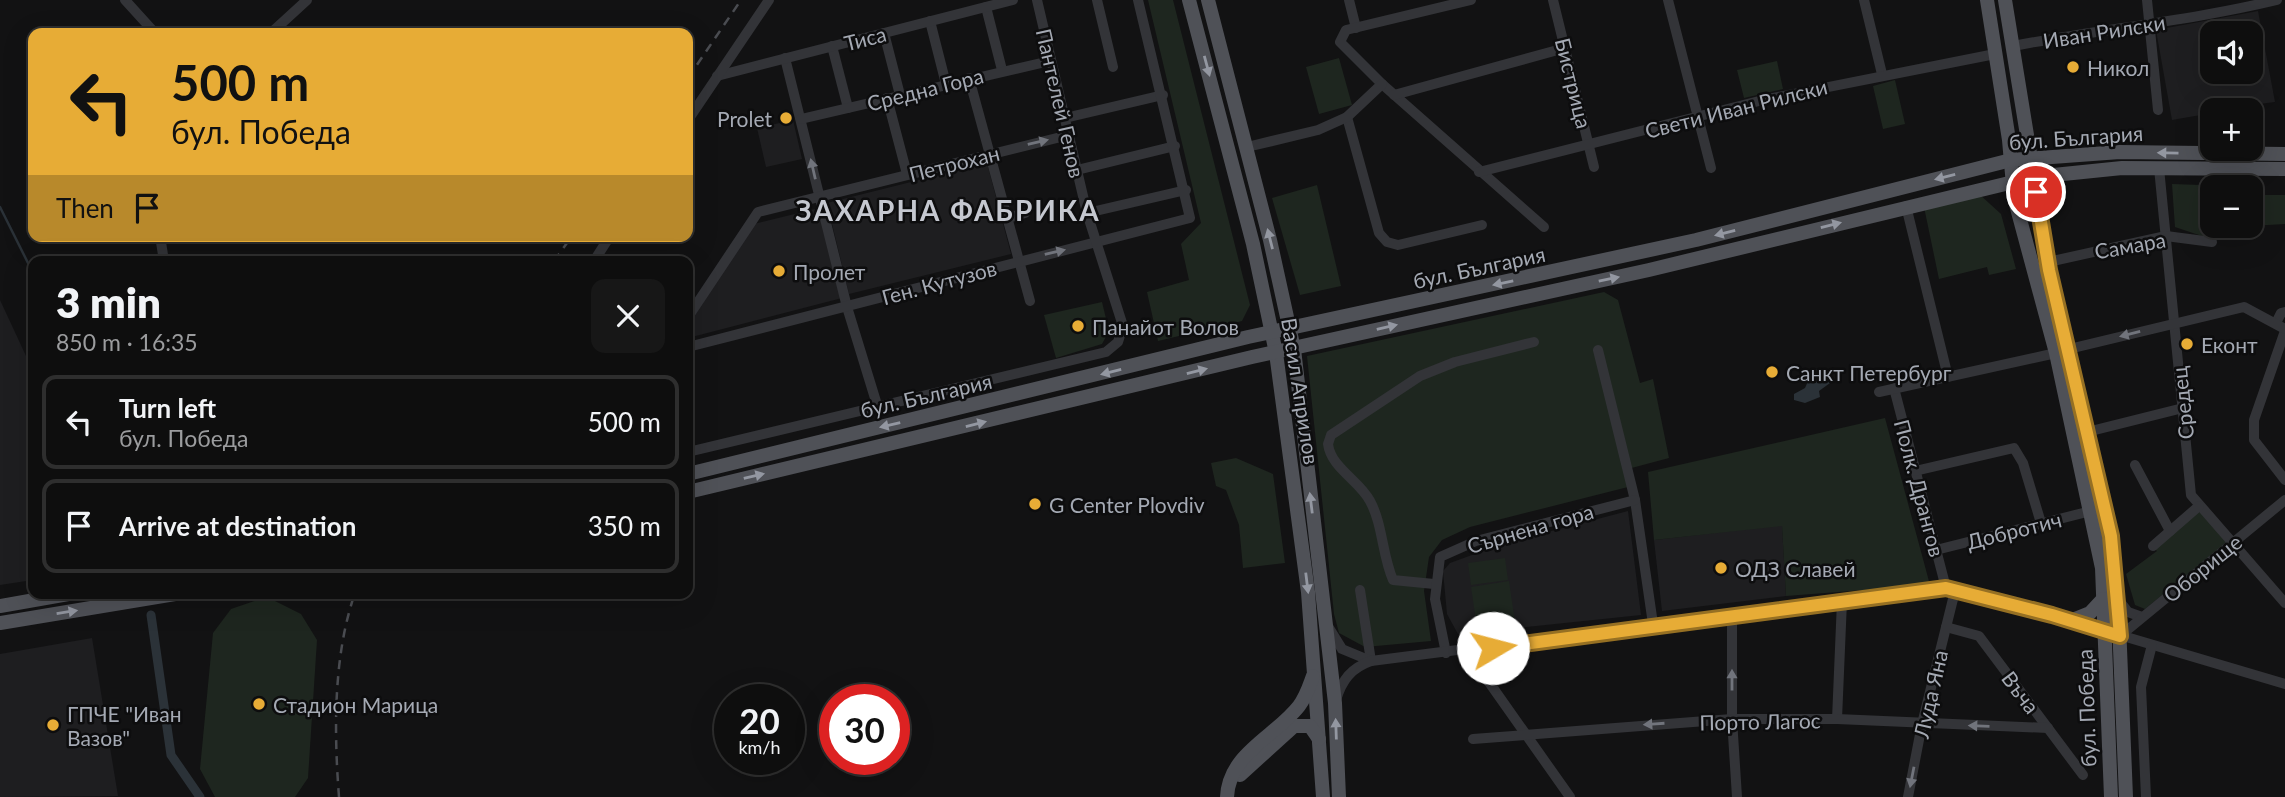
<!DOCTYPE html>
<meta charset="utf-8">
<style>
:root{--surface:#0e0e0e;--page:#171717;--text:#f1f3f6;--muted:#9b9c9e;--line:#2e2e2e}
body{margin:0;font-family:Lato,sans-serif;background:var(--page);color:var(--text);height:100vh;display:flex;flex-direction:column;font-size:26px;white-space:nowrap}
*{box-sizing:border-box;margin:0}
p{font-size:23px;color:var(--muted)}
.icon{flex:none;width:38px;height:38px;fill:none;stroke:currentColor;stroke-width:2;stroke-linecap:round;stroke-linejoin:round}
.map{position:relative;flex:1;overflow:hidden}
.details{position:absolute;left:28px;top:256px;width:665px;height:343px;display:flex;flex-direction:column;background:var(--surface);border-radius:14px;box-shadow:0 7px 28px #0002,0 0 0 2px var(--line)}
.details>*{flex:none}
.hud{position:absolute;left:28px;top:28px;width:665px;height:214px;border-radius:14px;box-shadow:0 7px 28px #0002,0 0 0 2px var(--line);background:#e7ac36;color:#111;overflow:hidden}
.buttons{position:absolute;left:2200px;top:21px;display:grid;gap:14px}
.buttons a{display:grid;place-items:center;width:63px;height:63px;border-radius:14px;background:var(--surface);box-shadow:0 7px 28px #0002,0 0 0 2px var(--line);font-size:35px}
.speed{position:absolute;left:714px;top:684px;display:flex;gap:14px;font-size:35px;font-weight:700;text-align:center}
.speed>*{display:grid;place-content:center;width:91px;height:91px;border-radius:50%;background:var(--surface);box-shadow:0 7px 28px #0002,0 0 0 2px var(--line);line-height:1}
.speed small{font-size:18px;font-weight:400}
.speed .limit{border:10px solid #d22;background:#fff;color:#111}
.pin{position:absolute;display:grid;place-items:center;width:60px;height:60px;color:#fff;margin:-30px;border:4px solid #fff;border-radius:50%;box-shadow:0 2px 7px #0007}
.me{position:absolute;width:77px;margin:-38px;rotate:82deg;stroke-linejoin:round;filter:drop-shadow(0 0 5px #0008)}
.turn{display:flex;align-items:center;gap:24px;height:147px;padding:0 28px;font-size:32px}
.turn .icon{width:91px;height:91px;stroke-width:2.5}
.turn b{display:block;font-size:49px;line-height:60px}
.then{display:flex;align-items:center;height:66px;padding:0 28px;background:#0003;gap:14px;font-size:26px}
.round{display:grid;place-items:center;flex:none;width:74px;height:74px;border-radius:14px;background:var(--page)}
.head{display:flex;align-items:center;justify-content:space-between;height:119px;padding:0 28px}
h1{font-size:42px;font-weight:800;line-height:52px}
ul{padding:0;list-style:none}
li{display:flex;align-items:center;gap:21px;height:94px;margin:0 14px 10px;padding:0 14px;border:4px solid var(--line);border-radius:14px}
li div{flex:1}
li b{display:block;font-size:26px}
li em{font-style:normal}
.map>svg:first-child{display:block}
</style>
<div class="map">
<svg width="2285" height="797" viewBox="0 0 2285 797">
<rect width="100%" height="100%" fill="#121213"/>
<g fill="#1e1e20" fill-rule="evenodd">
<path d="M2258,11L2275,102L2212,110V113L2172,120L2156,30ZM2250,33V72H2212V33Z"/>
<polygon points="793,120 802,159 766,167 757,128"/>
<polygon points="987,163 1011,254 849,294 827,203"/>
<polygon points="819,208 842,298 688,338 688,323 754,224"/>
<polygon points="0,300 33,371 33,580 0,585"/>
<polygon points="1628,511 1641,615 1458,634 1447,614 1443,571 1450,563 1502,544"/>
<polygon points="1782,525 1786,596 1662,611 1654,540"/>
<polygon points="92,638 118,796 0,797 0,654"/>
</g>
<g fill="#1e261f">
<polygon points="1148,0 1173,0 1250,305 1242,321 1158,341 1147,292 1189,280 1181,244 1201,223"/>
<polygon points="1339,58 1352,105 1319,114 1306,67"/>
<polygon points="1777,61 1783,89 1744,98 1737,70"/>
<polygon points="1895,80 1905,124 1883,129 1873,86"/>
<path d="M2172,184L2229,186L2212,187V226H2250L2251,195H2285V224C2259,225 2232,229 2206,225L2205,237L2175,227Z"/>
<polygon points="1317,185 1341,286 1300,295 1272,198"/>
<polygon points="1979,194 2001,214 2016,269 1989,275 1987,267 1939,279 1924,207"/>
<polygon points="1604,292 1618,300 1640,383 1653,379 1669,458 1624,470 1628,487 1470,527 1442,540 1429,557 1424,591 1431,641 1365,647 1339,633 1334,614 1307,356"/>
<polygon points="1102,302 1109,331 1102,344 1056,358 1044,315"/>
<polygon points="1885,418 1930,585 1786,596 1782,526 1654,540 1648,472"/>
<polygon points="1236,458 1273,474 1285,563 1243,568 1239,525 1226,490 1216,486 1211,463"/>
<polygon points="2199,510 2228,541 2145,609 2135,605 2126,574 2157,551 2154,548"/>
<polygon points="1505,558 1508,580 1471,585 1468,563"/>
<polygon points="1509,581 1515,622 1477,628 1471,587"/>
<polygon points="260,599 275,601 301,614 317,640 308,778 295,797 215,797 200,769 213,633 231,609"/>
</g>
<polygon fill="#2b3238" points="1821,368 1827,370 1825,378 1830,383 1819,391 1820,397 1805,403 1794,400 1794,394 1805,388 1813,370"/>
<g fill="none" stroke-linecap="round" stroke-linejoin="round">
<polyline stroke="#2b3238" stroke-width="2.5" points="0,207 33,273"/>
<polyline stroke="#2b3238" stroke-width="9" points="151,615 171,755 200,797"/>
<g stroke="#333438" stroke-width="10">
<polyline points="125,0 155,33"/>
<polyline points="1097,0 1113,67"/>
<polyline points="1349,0 1356,28"/>
<polyline points="1471,0 1346,30 1340,42 1382,84 1544,227"/>
<polyline points="1553,0 1594,167"/>
<polyline points="1668,0 1711,168"/>
<polyline points="1864,0 1882,74"/>
<polyline points="2147,0 2158,110"/>
<polyline points="986,7 1002,70"/>
<polyline points="930,21 946,84"/>
<polyline points="271,33 307,0"/>
<polyline points="884,33 900,95"/>
<polyline points="832,46 848,108"/>
<path d="M2013,46C2101,29 2190,21 2277,0"/>
<polyline points="785,58 847,307 878,408"/>
<polyline points="717,76 1013,0"/>
<polyline points="969,78 1030,301"/>
<polyline points="1394,95 1565,48"/>
<polyline points="887,98 907,174"/>
<polyline points="1347,117 1379,233 1387,242 1398,245 1482,225"/>
<polyline points="1065,118 1163,95"/>
<polyline points="801,119 1050,61"/>
<polyline points="688,120 769,0"/>
<polyline points="1247,147 1318,130 1347,117 1382,84"/>
<polyline points="2159,168 2191,495 2285,603"/>
<polyline points="1077,170 1175,146"/>
<polyline points="1479,172 1763,100 1995,54"/>
<polyline points="1906,206 1948,377"/>
<polyline points="1087,213 1186,190"/>
<polyline points="1008,218 1025,213"/>
<polyline points="160,236 164,261"/>
<polyline points="594,261 610,236"/>
<polyline points="2048,262 2166,236 2212,242"/>
<polyline points="688,317 758,212 1069,135"/>
<polyline points="2276,323 2281,313 2285,312"/>
<polyline points="2285,331 2254,420 2254,440 2285,480"/>
<polyline points="688,347 1190,218 1138,0"/>
<polyline points="2069,349 2244,307 2285,329"/>
<polyline points="1598,350 1635,500 1653,624"/>
<polyline points="1894,388 1946,588"/>
<polyline points="1879,392 2056,353"/>
<polyline points="2087,432 2183,408"/>
<polyline points="688,452 1106,352 1118,342 1123,326 1087,213 1037,0"/>
<polyline points="2135,465 2170,531"/>
<polyline points="1915,471 2014,448 2023,463 2041,523"/>
<polyline points="2153,546 2199,506"/>
<polyline points="1936,550 2091,511"/>
<path d="M1434,584L1393,580C1382,555 1383,525 1370,501C1359,480 1331,468 1328,444L1331,435L1420,376L1455,362L1534,342"/>
<polyline points="1360,590 1371,661"/>
<polyline points="2118,599 2128,612 2142,617"/>
<polyline points="1732,614 1732,719 1737,797"/>
<polyline points="1946,627 1979,636 2083,775"/>
<polyline points="1329,628 1342,649 1371,661"/>
<polyline points="2120,636 2285,500"/>
<polyline points="1467,651 1570,797"/>
<polyline points="1446,653 1435,599 1440,557 1476,541 1635,500"/>
<path d="M1336,700C1342,680 1351,668 1371,661L1946,588L2052,615L2285,684"/>
<polyline points="1837,719 1842,601"/>
<polyline points="1473,739 1732,719 1837,719 2048,728"/>
<polyline points="1908,797 1922,724 1955,591"/>
<polyline points="2146,797 2141,687 2152,645"/>
</g>
<g stroke="#4f5157" stroke-width="14">
<polyline points="1189,0 1253,244 1276,353 1308,592 1323,797"/>
<polyline points="1208,0 1270,240 1294,349 1335,703 1339,797"/>
<polyline points="1987,0 2009,140 2014,197 2056,353 2102,568 2111,797"/>
<polyline points="2005,0 2049,270 2111,536 2118,599 2126,797"/>
<polyline points="688,474 1248,337 1696,240 2011,160 2120,152 2285,154"/>
<polyline points="688,492 1252,357 1649,270 2034,177 2122,168 2285,169"/>
<polyline points="0,606 74,593"/>
<polyline points="2070,621 2090,613 2103,599"/>
<polyline points="0,623 181,593"/>
<polyline points="1240,775 1294,726 1310,726 1319,739"/>
<path d="M1227,797C1229,753 1275,737 1299,706C1306,697 1309,687 1313,676"/>
</g>
<g stroke="#4a4c51" stroke-width="2.5" stroke-dasharray="9 7" stroke-linecap="butt">
<polyline points="688,78 741,0"/>
<polyline points="554,261 572,236"/>
<path d="M339,797C334,732 333,656 355,593"/>
</g>
</g>
<defs><path id="oneway-solid" d="M-6-.8H1V-3.2L6.5 0L1 3.2V.8H-6Z" transform="scale(1.75)"/></defs>
<g fill="#9397a1">
<use href="#oneway-solid" transform="translate(1207 66) rotate(75)"/>
<use href="#oneway-solid" transform="translate(2168 153) rotate(-179)"/>
<use href="#oneway-solid" transform="translate(1945 177) rotate(166)"/>
<use href="#oneway-solid" transform="translate(1831 225) rotate(-14)"/>
<use href="#oneway-solid" transform="translate(1725 233) rotate(166)"/>
<use href="#oneway-solid" transform="translate(1270 239) rotate(-104)"/>
<use href="#oneway-solid" transform="translate(1609 279) rotate(-12)"/>
<use href="#oneway-solid" transform="translate(1503 283) rotate(168)"/>
<use href="#oneway-solid" transform="translate(1387 327) rotate(-13)"/>
<use href="#oneway-solid" transform="translate(1197 371) rotate(-14)"/>
<use href="#oneway-solid" transform="translate(1111 372) rotate(166)"/>
<use href="#oneway-solid" transform="translate(976 424) rotate(-14)"/>
<use href="#oneway-solid" transform="translate(890 425) rotate(167)"/>
<use href="#oneway-solid" transform="translate(754 476) rotate(-13)"/>
<use href="#oneway-solid" transform="translate(1311 503) rotate(-97)"/>
<use href="#oneway-solid" transform="translate(1307 583) rotate(83)"/>
<use href="#oneway-solid" transform="translate(67 612) rotate(-9)"/>
<use href="#oneway-solid" transform="translate(1336 729) rotate(-92)"/>
</g>
<g fill="#71747c">
<use href="#oneway-solid" transform="translate(1038 142) rotate(-13)"/>
<use href="#oneway-solid" transform="translate(813 169) rotate(-103)"/>
<use href="#oneway-solid" transform="translate(1055 252) rotate(-13)"/>
<use href="#oneway-solid" transform="translate(2130 334) rotate(166)"/>
<use href="#oneway-solid" transform="translate(1732 680) rotate(-90)"/>
<use href="#oneway-solid" transform="translate(1654 724) rotate(176)"/>
<use href="#oneway-solid" transform="translate(1979 726) rotate(-178)"/>
<use href="#oneway-solid" transform="translate(1912 777) rotate(101)"/>
</g>
<g fill="none" stroke-linecap="round" stroke-linejoin="round">
<g stroke="#967023" stroke-width="18">
<polyline id="route" points="1493,648 1946,588 2052,615 2120,636 2111,536 2049,270 2036,192"/>
</g>
<use href="#route" stroke="#e7ac36" stroke-width="12"/>
</g>
<g fill="#e7ac36" stroke="#0d0d0e" stroke-width="2.5">
<circle cx="2073" cy="67" r="7"/>
<circle cx="786" cy="118" r="7"/>
<circle cx="779" cy="271" r="7"/>
<circle cx="1078" cy="326" r="7"/>
<circle cx="2187" cy="344" r="7"/>
<circle cx="1772" cy="372" r="7"/>
<circle cx="1035" cy="504" r="7"/>
<circle cx="1721" cy="568" r="7"/>
<circle cx="259" cy="704" r="7"/>
<circle cx="53" cy="725" r="7"/>
</g>
<g text-anchor="middle" dominant-baseline="central" stroke-width="5" stroke-linejoin="round" paint-order="stroke">
<g font-size="21" fill="#a4a9b3" stroke="#0d0d0e">
<text transform="translate(2104 31) rotate(-9)">Иван Рилски</text>
<text transform="translate(865 38) rotate(-14)">Тиса</text>
<text transform="translate(1574 83) rotate(76)">Бистрица</text>
<text transform="translate(925 89) rotate(-14)">Средна Гора</text>
<text transform="translate(1061 103) rotate(77)">Пантелей Генов</text>
<text transform="translate(1736 108) rotate(-14)">Свети Иван Рилски</text>
<text transform="translate(2076 137) rotate(-4)">бул. България</text>
<text transform="translate(954 163) rotate(-14)">Петрохан</text>
<text transform="translate(2130 245) rotate(-10)">Самара</text>
<text transform="translate(1479 267) rotate(-12)">бул. България</text>
<text transform="translate(939 282) rotate(-15)">Ген. Кутузов</text>
<text transform="translate(1301 391) rotate(81)">Васил Априлов</text>
<text transform="translate(926 395) rotate(-13)">бул. България</text>
<text transform="translate(2182 403) rotate(-96)">Средец</text>
<text transform="translate(1920 488) rotate(75)">Полк. Дрангов</text>
<text transform="translate(1530 528) rotate(-16)">Сърнена гора</text>
<text transform="translate(2014 530) rotate(-14)">Добротич</text>
<text transform="translate(2202 568) rotate(-39)">Оборище</text>
<text transform="translate(2021 692) rotate(53)">Въча</text>
<text transform="translate(1930 694) rotate(-77)">Луда Яна</text>
<text transform="translate(2086 708) rotate(-92)">бул. Победа</text>
<text transform="translate(1760 721) rotate(-1)">Порто Лагос</text>
</g>
<g font-size="21" fill="#a4a9b3" stroke="#0d0d0e" text-anchor="start">
<text x="2087" y="67">Никол</text>
<text x="772" y="118" text-anchor="end">Prolet</text>
<text x="793" y="271">Пролет</text>
<text x="1092" y="326">Панайот Волов</text>
<text x="2201" y="344">Еконт</text>
<text x="1786" y="372">Санкт Петербург</text>
<text x="1049" y="504">G Center Plovdiv</text>
<text x="1735" y="568">ОДЗ Славей</text>
<text x="273" y="704">Стадион Марица</text>
<text x="67" y="713">ГПЧЕ "Иван<tspan x="67" dy="24">Вазов"</tspan></text>
</g>
<g font-size="28" font-weight="bold" letter-spacing="2" fill="#c5c8d0" stroke="#0d0d0e">
<text x="948" y="210">ЗАХАРНА ФАБРИКА</text>
</g>
</g>
</svg>
<div class="buttons">
<a><svg class="icon" aria-label="sound" viewBox="0 0 24 24"><path d="M4 9h4l5-4v14l-5-4H4zM17 9q2 3 0 6"/></svg></a>
<a>+</a>
<a>−</a>
</div>
<div class="speed"><div>20<small>km/h</small></div><div class="limit">30</div></div>
<div class="pin" style="left:2036px;top:192px;background:#d93025"><svg class="icon" aria-label="arrive" viewBox="0 0 24 24"><path d="M6 21V4h12l-3 4 3 4H6"/></svg></div>
<svg class="me" style="left:1493px;top:648px" viewBox="-20 -20 40 40"><circle r="19" fill="#fff"/><path d="M0-13L10 11 0 6-10 11z" fill="#e7ac36"/></svg>
<div class="hud">
<div class="turn"><svg class="icon" aria-label="left" viewBox="0 0 24 24"><path d="M17 20v-9H6M10 6l-5 5 5 5"/></svg><div><b>500 m</b>бул. Победа</div></div>
<div class="then">Then<svg class="icon" aria-label="arrive" viewBox="0 0 24 24"><path d="M6 21V4h12l-3 4 3 4H6"/></svg></div>
</div>
<section class="details">
<div class="head"><div><h1>3 min</h1><p>850 m · 16:35</p></div><a class="round"><svg class="icon" aria-label="close" viewBox="0 0 24 24"><path d="M6 6l12 12M18 6L6 18"/></svg></a></div>
<ul>
<li><svg class="icon" aria-label="left" viewBox="0 0 24 24"><path d="M17 20v-9H6M10 6l-5 5 5 5"/></svg><div><b>Turn left</b><p>бул. Победа</p></div><em>500 m</em></li>
<li><svg class="icon" aria-label="arrive" viewBox="0 0 24 24"><path d="M6 21V4h12l-3 4 3 4H6"/></svg><div><b>Arrive at destination</b></div><em>350 m</em></li>
</ul>
</section>
</div>
